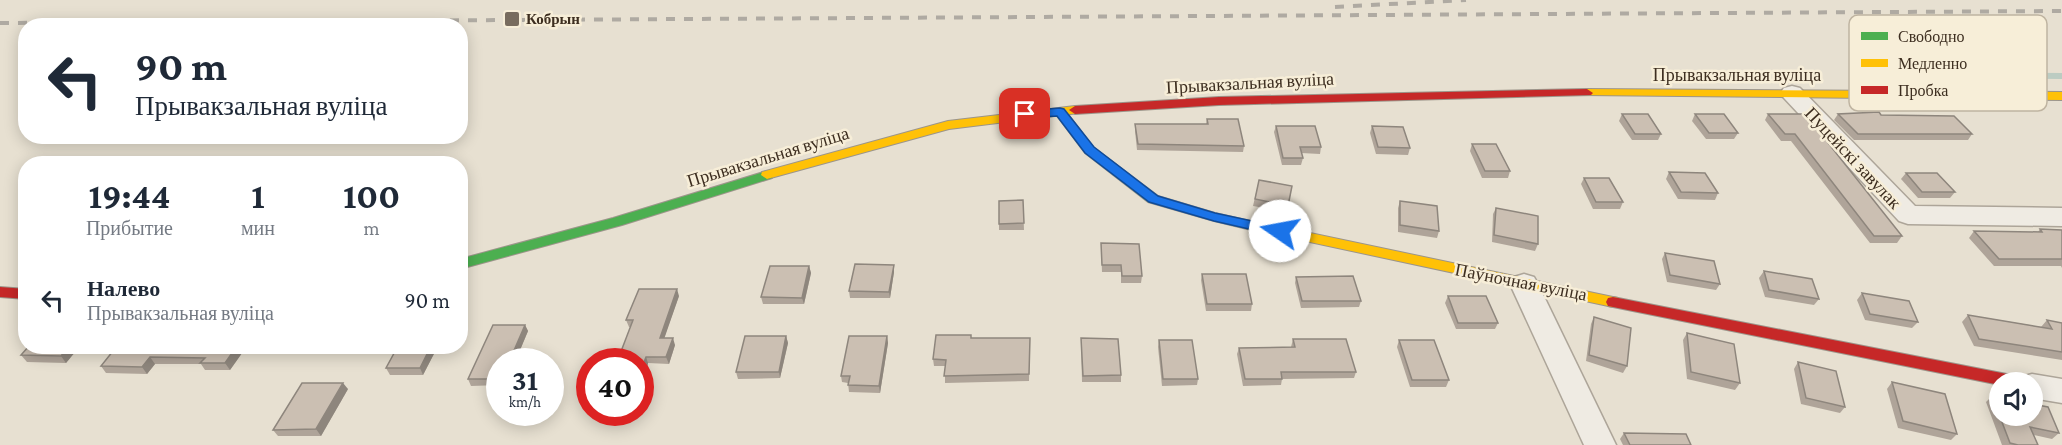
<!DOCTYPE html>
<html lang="ru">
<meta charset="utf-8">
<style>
:root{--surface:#fff;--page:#f6f6f7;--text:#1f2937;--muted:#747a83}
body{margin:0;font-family:"Crimson Pro",serif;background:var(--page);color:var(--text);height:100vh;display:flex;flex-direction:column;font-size:22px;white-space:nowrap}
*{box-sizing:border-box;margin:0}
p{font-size:20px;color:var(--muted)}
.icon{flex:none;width:33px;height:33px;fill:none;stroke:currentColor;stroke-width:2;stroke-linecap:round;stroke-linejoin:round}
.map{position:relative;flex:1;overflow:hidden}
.sheet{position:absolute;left:18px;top:156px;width:450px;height:198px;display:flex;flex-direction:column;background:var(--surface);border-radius:24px;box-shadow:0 3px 15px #0003}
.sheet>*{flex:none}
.top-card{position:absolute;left:18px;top:18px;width:450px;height:126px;border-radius:24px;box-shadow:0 3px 15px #0003;background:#fff;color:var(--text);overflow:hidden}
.tools{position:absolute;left:1989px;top:372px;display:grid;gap:12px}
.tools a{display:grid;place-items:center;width:54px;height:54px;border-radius:50%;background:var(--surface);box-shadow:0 3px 15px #0003;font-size:30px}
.speed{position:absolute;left:486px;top:348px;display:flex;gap:12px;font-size:30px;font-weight:700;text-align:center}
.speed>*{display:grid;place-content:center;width:78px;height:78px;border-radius:50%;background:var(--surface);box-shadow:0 3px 15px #0003;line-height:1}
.speed small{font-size:15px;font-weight:400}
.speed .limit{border:9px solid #d22;background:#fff;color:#111}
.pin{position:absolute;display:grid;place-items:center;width:51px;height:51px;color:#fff;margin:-26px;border-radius:12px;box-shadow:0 3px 9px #0006}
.me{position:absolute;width:66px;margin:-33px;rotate:282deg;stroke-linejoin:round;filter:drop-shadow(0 0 4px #0008)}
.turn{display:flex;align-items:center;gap:21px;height:126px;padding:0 18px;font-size:27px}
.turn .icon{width:78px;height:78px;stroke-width:2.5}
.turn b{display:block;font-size:42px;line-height:51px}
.eta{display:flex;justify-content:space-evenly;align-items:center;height:102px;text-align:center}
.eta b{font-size:36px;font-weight:700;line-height:42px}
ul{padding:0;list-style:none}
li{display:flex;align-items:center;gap:18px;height:84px;padding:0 18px}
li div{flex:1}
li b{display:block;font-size:22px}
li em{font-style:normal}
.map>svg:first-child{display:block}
</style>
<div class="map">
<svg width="2062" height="445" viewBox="0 0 2062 445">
<rect width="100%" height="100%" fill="#e7e0d1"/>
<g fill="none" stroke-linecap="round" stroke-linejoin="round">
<polyline stroke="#bcccc2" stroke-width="6" points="1961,75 2062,76"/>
<g stroke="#ada599" stroke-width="3">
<g id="street">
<polygon points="1792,86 1800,88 1915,206 2062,208 2062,226 1908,224 1899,221 1784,98 1780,93 1784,88"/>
<polygon points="1524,274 1534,277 1538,284 1616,445 1584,445 1510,284 1514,277"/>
<polygon points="2032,374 2062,379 2062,403 2032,398 2032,382 2018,382 2021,377"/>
</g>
</g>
<g stroke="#9c958a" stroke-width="2">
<g id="fast">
<polygon points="1060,108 1064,109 1093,147 1158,196 1215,213 1273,226 1275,229 1268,234 1214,221 1148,202 1085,153 1054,112"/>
<polygon points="767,171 772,172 773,175 772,178 622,225 460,269 460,259 613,218"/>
</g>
</g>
<g stroke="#9c958a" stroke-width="2">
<g id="slow">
<polygon points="1587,89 2062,92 2062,100 1583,95 1581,93"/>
<polygon points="1075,106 1079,107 1081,110 1079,113 949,129 767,179 761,175 762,172 948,121"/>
<polygon points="1268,224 1613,297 1618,298 1620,302 1618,306 1613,307 1263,232 1261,229"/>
</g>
</g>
<g stroke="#9c958a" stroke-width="2">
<g id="jam">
<polygon points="1587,89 1593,93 1591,95 1219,105 1075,114 1069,110 1075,106 1219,97"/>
<polygon points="0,287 26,289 26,299 0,297"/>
<polygon points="1613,297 2017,376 2023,378 2025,382 2000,382 2000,385 1608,306 1606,302 1608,298"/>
</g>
</g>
<use href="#street" fill="#efebe3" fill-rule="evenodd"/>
<use href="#fast" fill="#4caf50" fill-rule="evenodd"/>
<use href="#slow" fill="#ffc107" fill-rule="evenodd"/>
<use href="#jam" fill="#c62828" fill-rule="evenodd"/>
<g stroke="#afaaa2" stroke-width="4" stroke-dasharray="9 9" stroke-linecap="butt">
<polyline points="1335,7 1466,0"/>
<polyline points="0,23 2062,11"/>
</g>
</g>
<g fill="#afa499">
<polygon points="1622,114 1661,134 1658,140 1632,140 1619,121"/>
<polygon points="1695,114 1738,133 1734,139 1706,139 1692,121"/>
<polygon points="1768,114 1822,136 1902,236 1897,243 1870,243 1791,141 1781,141 1765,120"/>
<polygon points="1838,114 1881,115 1972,134 1968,140 1854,140 1834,120"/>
<polygon points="1207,119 1244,146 1243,152 1137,150 1135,131 1135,124 1206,124"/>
<polygon points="1276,126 1321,147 1320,154 1301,153 1303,158 1301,165 1282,165 1274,132"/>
<polygon points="1372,126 1410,148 1408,155 1376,154 1370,133"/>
<polygon points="1472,144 1510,171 1508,178 1482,178 1470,151"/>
<polygon points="1669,172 1718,193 1715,200 1678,199 1666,179"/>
<polygon points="1906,173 1955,192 1950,198 1918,198 1901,179"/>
<polygon points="1584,178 1623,202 1620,209 1593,209 1581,184"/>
<polygon points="1259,180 1292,186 1287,212 1253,206"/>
<polygon points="1023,200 1024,230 999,230 999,201"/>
<polygon points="1400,201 1439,231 1437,238 1398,232 1398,208"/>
<polygon points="1496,208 1538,244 1535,251 1492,242 1493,214"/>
<polygon points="2040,229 2062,230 2062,268 2061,266 1994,266 1969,238 1974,231 2038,232"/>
<polygon points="1101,243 1142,276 1141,283 1121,283 1121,272 1102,272"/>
<polygon points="1665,253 1720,284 1716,290 1667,282 1662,259"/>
<polygon points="809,266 811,273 804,304 763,304 761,297"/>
<polygon points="1764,271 1819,299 1814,305 1765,297 1759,278"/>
<polygon points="894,272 890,298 850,298 849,291"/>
<polygon points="1202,274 1252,304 1251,311 1206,311 1201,280"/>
<polygon points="1296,277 1361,301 1359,307 1301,308 1295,283"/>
<polygon points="1862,293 1918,322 1912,328 1865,320 1857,300"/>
<polygon points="679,296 664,338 675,345 669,364 648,363 646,372 640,371 640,362 630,327 629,327 626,320"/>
<polygon points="1448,296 1498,323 1495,329 1456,329 1445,303"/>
<polygon points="1968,315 2041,327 2047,320 2062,323 2062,360 1974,346 1962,322"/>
<polygon points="1594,317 1627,366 1623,373 1586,361 1591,324"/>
<polygon points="525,325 528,331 515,362 500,362 500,385 471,386 468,379"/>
<polygon points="1687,333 1740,383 1735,390 1687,379 1683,340"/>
<polygon points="786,336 788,343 780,378 738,379 736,372"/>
<polygon points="887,336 888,343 880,393 849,392 848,383 842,382 841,376"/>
<polygon points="971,338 1030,338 1029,381 945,383 945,366 934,366 933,359"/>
<polygon points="1081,338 1121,375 1121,382 1082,382"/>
<polygon points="1293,339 1356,372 1354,378 1282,379 1281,385 1243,386 1237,354 1239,348 1291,347"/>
<polygon points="1159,340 1198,379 1197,385 1162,386 1158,347"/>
<polygon points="1399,340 1449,380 1446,387 1410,387 1397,347"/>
<polygon points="80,346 66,363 27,362 21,355"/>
<polygon points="117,346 247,346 230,370 205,370 201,364 155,364 147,374 106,373 101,366"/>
<polygon points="398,346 438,346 423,375 390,375 386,368"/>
<polygon points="1798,362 1845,407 1840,413 1801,404 1794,369"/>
<polygon points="1892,382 1957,434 1951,440 1898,428 1887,389"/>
<polygon points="348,389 321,436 278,436 273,430"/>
<polygon points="1992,396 2059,433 2052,439 2034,435 2038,445 2002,445 1986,402"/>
<polygon points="1624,433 1691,445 1623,445 1620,439"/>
</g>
<g fill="#8e867d">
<polygon points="894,265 894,272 890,298 889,292"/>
<polygon points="809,266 811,273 804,304 802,298"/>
<polygon points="677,289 679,296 662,345 660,338"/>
<polygon points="525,325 528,331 515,362 509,362"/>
<polygon points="786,336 788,343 780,378 779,372"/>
<polygon points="887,336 888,343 880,393 879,386"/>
<polygon points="673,338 675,345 669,364 666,357"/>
<polygon points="69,346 80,346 66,363 61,356"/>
<polygon points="237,346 247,346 230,370 225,363"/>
<polygon points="431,346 438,346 423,375 420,368"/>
<polygon points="150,357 155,364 147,374 142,367"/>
<polygon points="646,357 648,363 646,372 643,365"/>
<polygon points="343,383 348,389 321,436 316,429"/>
</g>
<g fill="#cbbfb2" stroke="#8e867d" stroke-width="1.5">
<polygon points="1879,112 1881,115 1954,116 1972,134 1858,134 1838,114"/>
<polygon points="1622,114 1648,114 1661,134 1635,134"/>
<polygon points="1695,114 1724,114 1738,133 1709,133"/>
<polygon points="1768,114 1805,114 1824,134 1821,134 1902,236 1874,236 1795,134 1785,134"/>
<polygon points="1207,119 1238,119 1244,146 1138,144 1135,124 1208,124"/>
<polygon points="1276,126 1315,126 1321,147 1300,147 1303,158 1283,158"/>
<polygon points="1372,126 1403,127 1410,148 1378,147"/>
<polygon points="1472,144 1496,144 1510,171 1485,171"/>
<polygon points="1669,172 1705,173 1718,193 1681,192"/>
<polygon points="1906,173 1937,173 1955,192 1922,192"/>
<polygon points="1584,178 1609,178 1623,202 1596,202"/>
<polygon points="1259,180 1292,186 1288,206 1255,199"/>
<polygon points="1023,200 1024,223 999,224 999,201"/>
<polygon points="1400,201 1437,206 1439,231 1400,225"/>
<polygon points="1496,208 1538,216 1538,244 1494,235"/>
<polygon points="2040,229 2062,230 2062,259 1999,259 1974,231 2042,232"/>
<polygon points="1101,243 1139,244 1142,276 1122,276 1121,265 1102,265"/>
<polygon points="1665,253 1714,261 1720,284 1670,275"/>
<polygon points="855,264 894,265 889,292 849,291"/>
<polygon points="770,266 809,266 802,298 761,297"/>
<polygon points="1764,271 1812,279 1819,299 1769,290"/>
<polygon points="1202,274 1246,274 1252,304 1207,304"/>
<polygon points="1353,276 1361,301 1302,301 1296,277"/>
<polygon points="639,289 677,289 660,338 673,338 666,357 646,357 643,365 640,365 640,362 617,362 633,320 626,320"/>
<polygon points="1862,293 1909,301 1918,322 1870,314"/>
<polygon points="1448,296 1486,296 1498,323 1458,323"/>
<polygon points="1968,315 2052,329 2047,320 2062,323 2062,352 1979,339"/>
<polygon points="1594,317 1631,328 1627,366 1589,355"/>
<polygon points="493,325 525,325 509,362 500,362 500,379 468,379"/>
<polygon points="1687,333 1734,344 1740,383 1691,372"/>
<polygon points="936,335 971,335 971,338 1030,338 1029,374 944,376 946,360 933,359"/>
<polygon points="745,336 786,336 779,372 736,372"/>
<polygon points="849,336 887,336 879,386 848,385 850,376 841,376"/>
<polygon points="1081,338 1118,339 1121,375 1083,376"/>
<polygon points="1293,339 1346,339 1356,372 1281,372 1282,379 1245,379 1239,348 1295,347"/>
<polygon points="1159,340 1192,340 1198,379 1163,379"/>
<polygon points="1399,340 1434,340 1449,380 1412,380"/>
<polygon points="29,346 69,346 61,356 21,355"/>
<polygon points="117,346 237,346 225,363 200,363 205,358 150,357 142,367 101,366"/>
<polygon points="398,346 431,346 420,368 386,368"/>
<polygon points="1798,362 1836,371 1845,407 1806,398"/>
<polygon points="1892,382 1945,394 1957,434 1903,421"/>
<polygon points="302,383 343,383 316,429 273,430"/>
<polygon points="1992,396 2000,397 2000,416 2032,416 2032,404 2048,407 2059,433 2030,427 2038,445 2018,445 2010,443"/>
<polygon points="1624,433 1686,434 1691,445 1630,445"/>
</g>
<polygon fill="#1a73e8" stroke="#114b97" stroke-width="1.5" points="1060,108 1064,109 1094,147 1158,196 1215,213 1280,227 1287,231 1280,236 1214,221 1149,202 1085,153 1057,116 1025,118 1019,114 1025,111"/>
<rect fill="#786c5e" stroke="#f7eed8" stroke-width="2" x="504" y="11" width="16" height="16" rx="3"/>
<g text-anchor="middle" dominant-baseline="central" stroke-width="5" stroke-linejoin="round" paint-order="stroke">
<g font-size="15" font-weight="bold" fill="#3d2e20" stroke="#f7eed8" text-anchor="start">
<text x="526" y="19">Кобрын</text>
</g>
<g font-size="18" fill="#3d2e20" stroke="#f7eed8">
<text x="1737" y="75">Прывакзальная вуліца</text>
<text transform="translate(1250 83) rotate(-3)">Прывакзальная вуліца</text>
<text transform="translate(768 157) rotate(-17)">Прывакзальная вуліца</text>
<text transform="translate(1853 158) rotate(47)">Пуцейскі завулак</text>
<text transform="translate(1521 282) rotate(11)">Паўночная вуліца</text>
</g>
</g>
<rect x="1849" y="15" width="198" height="96" rx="9" fill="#f7eed8" stroke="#bfb4a1" stroke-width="1.5"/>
<rect x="1861" y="32" width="27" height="8" fill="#4caf50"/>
<rect x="1861" y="59" width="27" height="8" fill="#ffc107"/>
<rect x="1861" y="86" width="27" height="8" fill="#c62828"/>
<g font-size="16" fill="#3d2e20">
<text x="1898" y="42">Свободно</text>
<text x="1898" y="69">Медленно</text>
<text x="1898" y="96">Пробка</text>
</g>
</svg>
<div class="tools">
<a><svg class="icon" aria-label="sound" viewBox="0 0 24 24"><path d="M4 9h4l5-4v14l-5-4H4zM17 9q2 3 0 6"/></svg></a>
</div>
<div class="speed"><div>31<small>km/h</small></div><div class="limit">40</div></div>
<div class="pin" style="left:1025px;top:114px;background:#d93025"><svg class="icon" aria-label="arrive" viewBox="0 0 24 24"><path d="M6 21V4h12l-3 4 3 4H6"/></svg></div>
<svg class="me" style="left:1280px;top:231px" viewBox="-20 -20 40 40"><circle r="19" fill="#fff"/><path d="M0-13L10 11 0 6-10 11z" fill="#1a73e8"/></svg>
<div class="top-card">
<div class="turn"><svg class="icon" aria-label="left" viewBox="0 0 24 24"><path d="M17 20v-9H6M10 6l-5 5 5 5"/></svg><div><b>90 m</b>Прывакзальная вуліца</div></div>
</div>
<section class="sheet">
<div class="eta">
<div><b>19:44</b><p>Прибытие</p></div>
<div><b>1</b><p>мин</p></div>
<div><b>100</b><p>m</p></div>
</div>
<ul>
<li><svg class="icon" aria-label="left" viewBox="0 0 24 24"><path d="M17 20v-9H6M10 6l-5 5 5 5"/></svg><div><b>Налево</b><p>Прывакзальная вуліца</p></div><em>90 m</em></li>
</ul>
</section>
</div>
